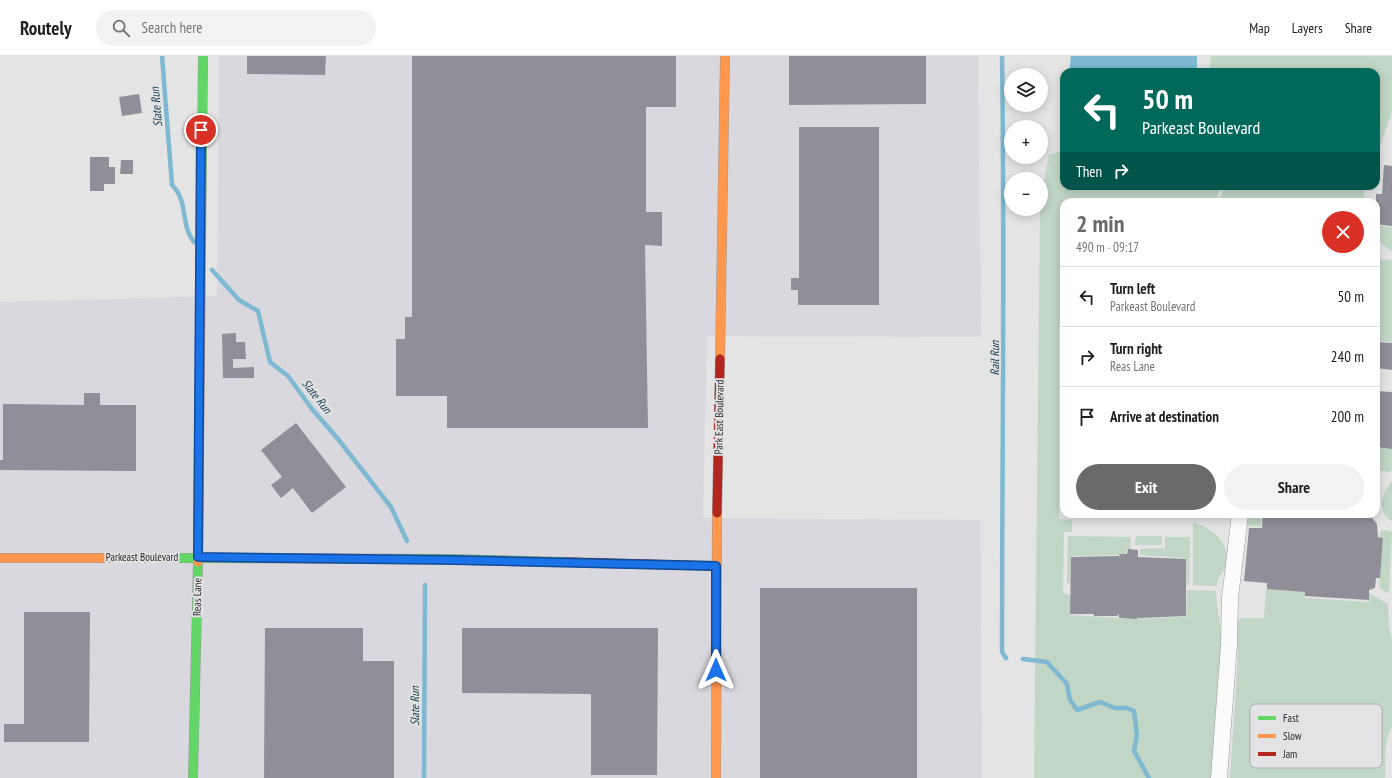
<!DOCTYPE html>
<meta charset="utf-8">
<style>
:root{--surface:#fff;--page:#f2f2f2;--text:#202124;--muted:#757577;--line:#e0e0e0;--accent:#6a6a6b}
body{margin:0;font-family:"PT Sans Narrow",sans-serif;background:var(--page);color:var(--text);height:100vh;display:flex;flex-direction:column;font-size:15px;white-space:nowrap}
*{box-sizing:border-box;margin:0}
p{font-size:13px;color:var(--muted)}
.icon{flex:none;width:22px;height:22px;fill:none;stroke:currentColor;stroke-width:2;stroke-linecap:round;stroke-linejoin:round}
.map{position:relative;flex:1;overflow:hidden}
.panel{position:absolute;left:1060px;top:142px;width:320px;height:320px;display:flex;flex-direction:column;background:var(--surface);border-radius:12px;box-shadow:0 2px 10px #0003}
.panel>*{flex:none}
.banner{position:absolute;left:1060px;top:12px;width:320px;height:122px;border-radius:12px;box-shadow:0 2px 10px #0003;background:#00695c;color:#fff;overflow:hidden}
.tools{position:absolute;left:1004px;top:12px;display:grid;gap:8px}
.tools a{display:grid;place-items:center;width:44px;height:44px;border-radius:50%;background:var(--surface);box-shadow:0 2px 10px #0003;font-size:20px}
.pin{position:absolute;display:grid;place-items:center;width:34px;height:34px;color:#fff;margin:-17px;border:2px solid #fff;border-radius:50%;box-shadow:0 1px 4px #0007}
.me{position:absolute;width:44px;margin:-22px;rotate:0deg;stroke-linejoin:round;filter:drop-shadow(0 0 3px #0008)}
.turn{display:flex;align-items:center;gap:14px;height:84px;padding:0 16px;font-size:18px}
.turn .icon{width:52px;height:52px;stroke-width:2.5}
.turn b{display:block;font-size:28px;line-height:34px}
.then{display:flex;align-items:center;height:38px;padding:0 16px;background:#0003;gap:8px;font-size:15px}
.round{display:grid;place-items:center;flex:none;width:42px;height:42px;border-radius:21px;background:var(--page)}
.overview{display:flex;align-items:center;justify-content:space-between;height:68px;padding:0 16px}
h1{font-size:24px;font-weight:800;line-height:30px;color:var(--accent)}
.primary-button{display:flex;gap:8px;margin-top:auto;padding:8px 16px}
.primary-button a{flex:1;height:46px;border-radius:24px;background:var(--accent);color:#fff;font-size:16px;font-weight:800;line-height:46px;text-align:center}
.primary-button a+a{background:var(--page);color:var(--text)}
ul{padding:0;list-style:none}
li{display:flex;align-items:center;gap:12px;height:60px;padding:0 16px;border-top:1px solid var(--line)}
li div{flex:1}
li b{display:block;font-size:15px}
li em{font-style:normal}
header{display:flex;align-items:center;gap:24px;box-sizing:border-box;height:56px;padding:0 20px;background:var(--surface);border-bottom:1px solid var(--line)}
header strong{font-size:19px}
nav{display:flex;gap:22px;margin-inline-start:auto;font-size:14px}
.search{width:280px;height:36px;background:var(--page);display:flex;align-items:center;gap:10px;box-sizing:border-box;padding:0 14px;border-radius:22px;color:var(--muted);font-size:15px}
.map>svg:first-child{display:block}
</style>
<header>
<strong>Routely</strong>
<div class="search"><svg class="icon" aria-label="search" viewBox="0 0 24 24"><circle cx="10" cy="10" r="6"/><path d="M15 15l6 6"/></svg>Search here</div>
<nav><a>Map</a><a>Layers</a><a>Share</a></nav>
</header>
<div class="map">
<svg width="1392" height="722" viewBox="0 0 1392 722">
<rect width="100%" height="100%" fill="#e4e4e4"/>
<polygon fill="#d9d8de" points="219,0 978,0 981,281 707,280 703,462 980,464 982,722 0,722 0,246 217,240"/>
<g fill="#c2d6c5">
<polygon points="1211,0 1392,0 1392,56 1376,102 1376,16 1209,16"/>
<path d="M1064,94V130H1177L1199,132L1202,130H1221L1215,146H1064V268L1059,269V463L1072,464V476H1064L1063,537L1070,539V559L1119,562V563L1186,561L1187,534L1216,535C1216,554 1223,573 1222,593C1221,636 1217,679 1214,722H1034L1040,153H1041V139L1049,99Z"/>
<polygon points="1225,130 1365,130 1363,146 1219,146"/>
<polygon points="1376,169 1392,171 1392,196 1376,183"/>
<polygon points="1376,203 1392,204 1392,286 1376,285"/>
<polygon points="1376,391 1392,393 1392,414 1389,416 1376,414"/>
<path d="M1392,425V465C1375,455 1382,437 1392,425Z"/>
<polygon points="1246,458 1262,458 1261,470 1244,469"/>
<path d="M1193,466C1212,472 1232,487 1226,510C1223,518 1218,519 1217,530L1193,529Z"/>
<polygon points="1384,474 1392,476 1389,535 1387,537 1380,532 1379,529 1383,482 1380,481 1380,476"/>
<polygon points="1068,480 1131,481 1130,493 1126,493 1126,498 1119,498 1119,499 1071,500 1070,527 1067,527"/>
<polygon points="1136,480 1162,480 1162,489 1135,489"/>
<polygon points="1165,481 1190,481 1189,529 1187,529 1186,502 1140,499 1140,493 1165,492"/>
<path d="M1266,533L1305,536V542L1369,546V537L1388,548L1389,570L1392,584V671C1383,686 1386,705 1385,722H1230L1238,601L1236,568L1240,562H1264Z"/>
</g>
<polygon fill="#7eb9d1" points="1071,0 1197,0 1197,16 1069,16"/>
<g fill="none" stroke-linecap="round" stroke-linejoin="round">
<g stroke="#7eb9d1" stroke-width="4.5">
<path d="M162,0L172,129C189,146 180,169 194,186"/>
<path d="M1002,0C1005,199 1002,398 1002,596L1006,602"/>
<polyline points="212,214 239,244 258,255 270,306 288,320 312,353 338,383 391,451 407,485"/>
<polyline points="1023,603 1047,606 1067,628 1070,644 1077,654 1100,646 1115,652 1127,652 1134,655 1137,679 1134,695 1149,722"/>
<polyline points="424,722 425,529"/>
</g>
</g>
<g fill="#908e99">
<polygon points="247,0 326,0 325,19 247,18"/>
<polygon points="412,0 676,0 676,51 646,51 646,156 662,156 662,190 645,189 648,372 447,372 447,340 396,340 396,283 405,283 405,261 412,261"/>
<polygon points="789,0 926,0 926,48 789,49"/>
<polygon points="139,38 142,57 122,60 119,41"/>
<polygon points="799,71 879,71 879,249 798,249 798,234 791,234 791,222 799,222"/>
<polygon points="90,101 109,101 109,111 115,111 115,128 104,128 104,135 90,135"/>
<polygon points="121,104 133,104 133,118 120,118"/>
<polygon points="1384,109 1392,110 1392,170 1376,168 1376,138 1382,138"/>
<polygon points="236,277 236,286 245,286 246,303 233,303 233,312 254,311 254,322 223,322 222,278"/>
<polygon points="1376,286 1392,287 1392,314 1376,312"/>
<polygon points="1376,335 1392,336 1392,393 1376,391"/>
<polygon points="84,337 100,337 100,349 136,349 136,415 0,414 0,404 3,404 3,348 84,349"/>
<polygon points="296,367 346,431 312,457 293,432 281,442 271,429 282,421 261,394"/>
<polygon points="1263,458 1369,458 1377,468 1378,481 1383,482 1380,522 1376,522 1375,532 1369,534 1369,544 1305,540 1305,536 1267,533 1267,527 1244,525 1249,472 1262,472"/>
<polygon points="1128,493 1138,494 1138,501 1186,503 1186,560 1138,562 1138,560 1137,563 1119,562 1119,558 1117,560 1094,560 1094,558 1070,558 1071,501 1119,500 1120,502 1119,498 1127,498"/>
<rect x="760" y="532" width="157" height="190"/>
<polygon points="24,556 90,556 89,686 4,686 4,668 24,668"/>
<polygon points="265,572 363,572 363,605 394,605 394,722 264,722"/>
<polygon points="462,572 658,572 657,719 591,719 591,638 462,637"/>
</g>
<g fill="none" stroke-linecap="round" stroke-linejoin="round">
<g stroke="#9b9b9b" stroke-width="17">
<polyline id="street" points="1219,722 1229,589 1230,542 1240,458"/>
</g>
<g stroke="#9b9b9b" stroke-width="10">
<g id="fast">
<polyline points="201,193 203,0"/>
<polyline points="175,502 449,503 566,506"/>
<polyline points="193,722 198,506"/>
</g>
</g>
<g stroke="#9b9b9b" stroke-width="10">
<g id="slow">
<polyline points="720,303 725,0"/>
<polyline points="0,502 175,502"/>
<polyline points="198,506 201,193"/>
<polyline points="716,722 717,457"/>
</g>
</g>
<g stroke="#9b9b9b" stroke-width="10">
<g id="jam">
<polyline points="717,457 720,303"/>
<polyline points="566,506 716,510"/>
</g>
</g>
<use href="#street" stroke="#fbfbfb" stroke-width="16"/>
<use href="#fast" stroke="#63d668" stroke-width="9"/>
<use href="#slow" stroke="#ff974d" stroke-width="9"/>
<use href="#jam" stroke="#b3261e" stroke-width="9"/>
</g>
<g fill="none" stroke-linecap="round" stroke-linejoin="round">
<g stroke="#114b97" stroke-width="10">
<polyline id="route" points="201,74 198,501 454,504 716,510 716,614"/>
</g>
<use href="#route" stroke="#1a73e8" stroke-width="7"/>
</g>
<g text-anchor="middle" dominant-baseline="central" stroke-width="4" stroke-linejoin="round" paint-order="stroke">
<g font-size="11" fill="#29292a" stroke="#e3e3e5">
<text transform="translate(719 361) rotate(-89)">Park East Boulevard</text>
<text x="142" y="501">Parkeast Boulevard</text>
<text transform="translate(197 541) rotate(-89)">Reas Lane</text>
</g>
<g font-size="12" font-style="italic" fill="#153b4a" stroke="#e3e3e5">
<text transform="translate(156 51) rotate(-95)">Slate Run</text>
<text transform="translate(994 302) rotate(-90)">Rail Run</text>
<text transform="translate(317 340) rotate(52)">Slate Run</text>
<text transform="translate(414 650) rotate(-90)">Slate Run</text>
</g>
</g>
<rect x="1250" y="648" width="132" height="64" rx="6" fill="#e3e3e5" stroke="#ababad" stroke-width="1"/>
<rect x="1258" y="660" width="18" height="4" fill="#63d668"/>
<rect x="1258" y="678" width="18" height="4" fill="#ff974d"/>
<rect x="1258" y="696" width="18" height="4" fill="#b3261e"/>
<g font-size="11" fill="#29292a">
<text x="1283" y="666">Fast</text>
<text x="1283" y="684">Slow</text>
<text x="1283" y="702">Jam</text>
</g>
</svg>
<div class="tools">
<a><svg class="icon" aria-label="layers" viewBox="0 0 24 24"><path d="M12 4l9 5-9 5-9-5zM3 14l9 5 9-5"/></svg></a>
<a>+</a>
<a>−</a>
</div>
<div class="pin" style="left:201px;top:74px;background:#d93025"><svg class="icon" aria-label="arrive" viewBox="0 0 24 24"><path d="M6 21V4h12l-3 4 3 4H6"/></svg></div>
<svg class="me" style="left:716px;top:614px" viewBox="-20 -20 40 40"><path d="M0-17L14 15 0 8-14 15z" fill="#1a73e8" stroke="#fff" stroke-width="4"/></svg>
<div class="banner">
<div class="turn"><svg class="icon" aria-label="left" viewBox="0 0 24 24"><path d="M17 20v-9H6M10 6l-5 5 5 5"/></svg><div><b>50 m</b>Parkeast Boulevard</div></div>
<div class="then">Then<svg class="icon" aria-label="right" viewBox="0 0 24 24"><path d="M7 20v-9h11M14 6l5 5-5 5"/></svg></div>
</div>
<section class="panel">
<div class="overview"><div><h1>2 min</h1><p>490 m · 09:17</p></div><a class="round" style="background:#d93025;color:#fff"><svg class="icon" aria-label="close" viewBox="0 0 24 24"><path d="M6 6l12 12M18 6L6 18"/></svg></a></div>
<ul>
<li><svg class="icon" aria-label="left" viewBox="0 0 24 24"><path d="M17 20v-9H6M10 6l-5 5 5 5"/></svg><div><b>Turn left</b><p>Parkeast Boulevard</p></div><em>50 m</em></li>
<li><svg class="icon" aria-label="right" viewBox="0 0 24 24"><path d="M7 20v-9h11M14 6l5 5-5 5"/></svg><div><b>Turn right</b><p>Reas Lane</p></div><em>240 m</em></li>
<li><svg class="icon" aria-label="arrive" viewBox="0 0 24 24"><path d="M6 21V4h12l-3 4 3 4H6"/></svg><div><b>Arrive at destination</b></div><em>200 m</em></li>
</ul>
<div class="primary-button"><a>Exit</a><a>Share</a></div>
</section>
</div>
